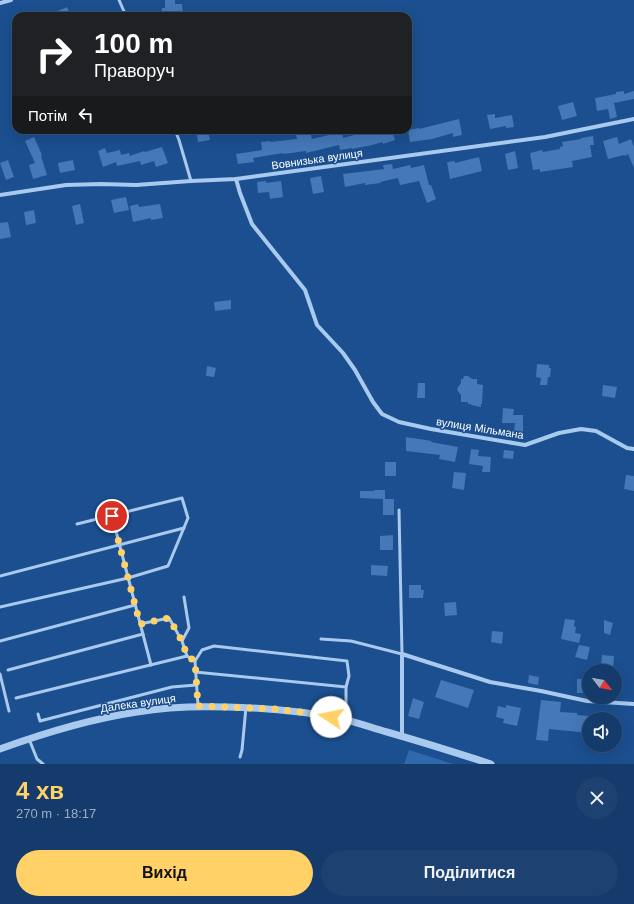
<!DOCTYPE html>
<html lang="uk">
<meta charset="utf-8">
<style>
:root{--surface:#143b6b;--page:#1d4271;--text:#f1f3f6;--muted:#9dadc1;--line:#33557e;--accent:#ffd166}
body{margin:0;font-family:Helvetica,sans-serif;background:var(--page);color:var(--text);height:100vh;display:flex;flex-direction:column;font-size:15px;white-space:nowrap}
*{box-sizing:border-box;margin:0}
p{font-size:13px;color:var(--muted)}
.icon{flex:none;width:22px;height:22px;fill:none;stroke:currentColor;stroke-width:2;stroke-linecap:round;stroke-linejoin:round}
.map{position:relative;height:764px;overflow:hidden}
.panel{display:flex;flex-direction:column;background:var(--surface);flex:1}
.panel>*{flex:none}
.banner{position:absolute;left:12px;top:12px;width:400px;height:122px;border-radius:12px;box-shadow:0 4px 16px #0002,0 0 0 1px var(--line);background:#202124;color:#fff;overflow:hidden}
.needle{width:26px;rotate:121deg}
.controls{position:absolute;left:582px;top:664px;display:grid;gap:8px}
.controls a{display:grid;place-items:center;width:40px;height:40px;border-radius:50%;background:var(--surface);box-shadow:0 4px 16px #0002,0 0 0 1px var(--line);font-size:20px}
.pin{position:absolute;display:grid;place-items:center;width:34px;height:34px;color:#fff;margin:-17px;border:2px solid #fff;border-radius:50%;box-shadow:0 1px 4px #0007}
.me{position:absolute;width:44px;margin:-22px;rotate:281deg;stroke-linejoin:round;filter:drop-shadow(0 0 3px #0008)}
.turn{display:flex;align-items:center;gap:14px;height:84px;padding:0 16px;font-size:18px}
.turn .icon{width:52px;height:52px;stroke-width:2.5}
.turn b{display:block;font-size:28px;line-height:34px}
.then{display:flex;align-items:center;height:38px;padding:0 16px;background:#0003;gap:8px;font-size:15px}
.round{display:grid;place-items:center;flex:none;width:42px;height:42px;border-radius:21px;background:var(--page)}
.head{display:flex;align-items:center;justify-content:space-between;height:68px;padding:0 16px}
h1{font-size:24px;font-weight:700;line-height:30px;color:var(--accent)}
.primary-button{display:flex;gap:8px;margin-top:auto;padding:8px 16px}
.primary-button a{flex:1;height:46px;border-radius:24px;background:var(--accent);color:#111;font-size:16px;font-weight:700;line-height:46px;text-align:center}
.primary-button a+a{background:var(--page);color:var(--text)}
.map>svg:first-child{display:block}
</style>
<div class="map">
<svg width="634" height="764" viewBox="0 0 634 764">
<rect width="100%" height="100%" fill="#1b4f8f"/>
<polygon fill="#2e69ad" points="409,750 453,764 404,764"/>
<g fill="#4478b7">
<polygon points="165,0 175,0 175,4 182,4 183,16 162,15 162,8 165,8"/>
<polygon points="67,7 71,16 46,16"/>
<polygon points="624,91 624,94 634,91 634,99 614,103 617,117 610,119 608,109 597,111 595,98 616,94 616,92"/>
<polygon points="573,102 577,116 562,120 558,106"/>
<polygon points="495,114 495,118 512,115 514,127 506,128 506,126 490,129 487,115"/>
<polygon points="459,119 462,135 453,137 453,133 432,139 410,142 408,130 419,128 419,129"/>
<polygon points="196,130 208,130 210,140 198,142"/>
<polygon points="373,130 377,130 378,132 384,130 392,130 395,140 383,144 383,142 368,146 367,146 352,149 352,148 340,150 339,145 306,153 306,151 283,154 283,153 253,158 254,162 238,164 236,154 262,150 261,142 270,141 270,142 297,139 296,135 310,132 312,139 342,132 343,138"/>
<polygon points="593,136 594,145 590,145 592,157 572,161 573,167 540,172 540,169 533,170 530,153 542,150 543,152 560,149 560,147 563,146 562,142 581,139 581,138"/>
<polygon points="34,137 42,155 41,156 47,175 33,179 29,165 35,163 25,141"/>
<polygon points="617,137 619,144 631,139 634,147 634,168 628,154 625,156 624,155 608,159 603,141"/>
<polygon points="162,147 168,163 156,167 154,161 141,165 140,161 117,166 116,162 103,167 98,151 105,148 107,153 120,150 121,155 129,153 130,156 144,151 145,152"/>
<polygon points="515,151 518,168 508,170 505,154"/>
<polygon points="479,157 482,171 450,179 447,162 455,161 455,163"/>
<polygon points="8,160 14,177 6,180 0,163"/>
<polygon points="73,160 75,170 60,173 58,163"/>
<polygon points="392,164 393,169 410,165 411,168 424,165 429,185 431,185 436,199 427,203 419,181 400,185 398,178 380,182 381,183 365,185 365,183 345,187 343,174 384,169 383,165"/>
<polygon points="321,176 324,192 313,194 310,178"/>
<polygon points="266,181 266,183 281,181 283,197 270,199 269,192 258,193 257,182"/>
<polygon points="126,197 129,210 114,213 111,200"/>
<polygon points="80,204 84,223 76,225 72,206"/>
<polygon points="138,204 139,207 160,204 163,218 151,220 151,218 133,222 130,206"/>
<polygon points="34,210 36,223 26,225 24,212"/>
<polygon points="8,222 11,237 0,239 0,223"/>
<polygon points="231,300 231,309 215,311 214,302"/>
<polygon points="537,364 549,365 549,368 551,368 550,377 548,377 547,385 540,385 541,378 536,377"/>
<polygon points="207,366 216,368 214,377 206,376"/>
<polygon points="464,376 468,376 472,379 477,379 477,384 483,385 482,404 481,404 481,407 471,405 471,404 468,404 468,402 461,402 461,395 457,390 458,387 461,383 461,379 463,379"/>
<polygon points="418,383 425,383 425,398 417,398"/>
<polygon points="603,385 617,387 615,398 602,396"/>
<polygon points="503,408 514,409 513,415 523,415 523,433 514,433 515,423 502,423"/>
<polygon points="406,437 432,441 431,442 458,447 455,462 439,459 440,455 406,451"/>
<polygon points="471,449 479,450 478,456 491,457 490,472 482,472 483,466 469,464"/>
<polygon points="504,450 514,451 513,459 503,458"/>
<rect x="385" y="462" width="11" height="14"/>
<polygon points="454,472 466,473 464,490 452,488"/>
<polygon points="626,475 634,476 634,491 624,489"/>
<polygon points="374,490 385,490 385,499 394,499 394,515 383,515 383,499 360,498 360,491 374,491"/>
<polygon points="393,535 393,550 380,550 380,536"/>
<polygon points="371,565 388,566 387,576 371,575"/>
<polygon points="409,585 421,585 421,590 424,590 423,598 409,598"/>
<polygon points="456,602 457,615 445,616 444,603"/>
<polygon points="565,619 575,620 574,626 576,627 575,633 581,634 579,643 561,639"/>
<polygon points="604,620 613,623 610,635 604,633"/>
<polygon points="492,631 503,632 502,644 491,642"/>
<polygon points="579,645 590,647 587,660 575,657"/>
<polygon points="602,655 614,656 613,671 603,671 603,666 601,666"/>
<polygon points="529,675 539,677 538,685 528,683"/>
<rect x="577" y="679" width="7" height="14"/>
<polygon points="441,680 474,690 468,708 435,697"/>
<polygon points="413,698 424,702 419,719 408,716"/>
<polygon points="541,700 561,702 560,712 577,713 577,715 589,716 589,733 549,729 548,741 536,740"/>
<polygon points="506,705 521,708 517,726 503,723 504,719 496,717 498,706 506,708"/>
</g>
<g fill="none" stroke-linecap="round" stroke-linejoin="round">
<g stroke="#a9c9ee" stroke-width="3">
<polyline points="119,0 126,16"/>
<polyline points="175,130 179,140 191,181"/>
<polyline points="112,516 151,665"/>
<polyline points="0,576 184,528"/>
<polyline points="0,607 128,578 168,566 188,518 182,498 77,524"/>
<polyline points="140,624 169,618 182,641 187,656"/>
<polyline points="321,639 351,641 402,654 399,510"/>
<polyline points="0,641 135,605"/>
<polyline points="182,641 189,628 184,597"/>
<polyline points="195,661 202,650 214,646 347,661 349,676 346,687"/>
<polyline points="8,670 143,634"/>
<polyline points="195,672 346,687 346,705"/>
<polyline points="0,674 9,711"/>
<polyline points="16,698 187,656 195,661 198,706"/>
<polyline points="38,714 40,721 172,687 196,685"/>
<polyline points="29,739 37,759 43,764"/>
<polyline points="240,757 242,750 246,707"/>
</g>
<g stroke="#a9c9ee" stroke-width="4">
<polyline points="0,3 11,0"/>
<polyline points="236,179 240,193 252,224 305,290 317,325 343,353 355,370 373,402 382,414 399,422 431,429 525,445 559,433 581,429 596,431 627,448 634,449"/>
<polyline points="0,195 66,185 101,184 136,185 191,181 236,179 545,137 634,119"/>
<polyline points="402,736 402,654 490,682 541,691 587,701 634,704"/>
</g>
<path stroke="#a9c9ee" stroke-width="7" d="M0,749C44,733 90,719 137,712C166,707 197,706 227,707C265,708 303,711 341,719C357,722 372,728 387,732C422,742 457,753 491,764"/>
</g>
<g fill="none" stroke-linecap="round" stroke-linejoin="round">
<polyline stroke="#ffd166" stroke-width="7" stroke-dasharray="0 12.6" points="112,516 140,624 169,618 182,641 187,656 195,661 198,706 276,709 309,713 331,717"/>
</g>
<g text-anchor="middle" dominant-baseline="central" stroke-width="3" stroke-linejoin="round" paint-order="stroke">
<g font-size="11" fill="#fff" stroke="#1b4f8f">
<text transform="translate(317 159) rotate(-8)">Вовнизька вулиця</text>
<text transform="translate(480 428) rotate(9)">вулиця Мільмана</text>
<text transform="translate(138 703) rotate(-8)">Далека вулиця</text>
</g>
</g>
</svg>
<div class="controls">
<a><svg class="needle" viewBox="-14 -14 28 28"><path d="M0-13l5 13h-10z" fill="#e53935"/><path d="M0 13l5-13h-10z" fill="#9dadc1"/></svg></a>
<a><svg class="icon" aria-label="sound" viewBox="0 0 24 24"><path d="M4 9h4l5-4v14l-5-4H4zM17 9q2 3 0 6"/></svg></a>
</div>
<div class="pin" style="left:112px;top:516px;background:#d93025"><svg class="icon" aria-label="arrive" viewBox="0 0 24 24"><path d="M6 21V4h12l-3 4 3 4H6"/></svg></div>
<svg class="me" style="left:331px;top:717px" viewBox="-20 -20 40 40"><circle r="19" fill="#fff"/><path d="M0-13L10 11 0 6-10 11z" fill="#ffd166"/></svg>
<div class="banner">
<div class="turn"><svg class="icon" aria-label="right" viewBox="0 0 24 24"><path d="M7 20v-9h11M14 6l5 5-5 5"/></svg><div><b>100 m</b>Праворуч</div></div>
<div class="then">Потім<svg class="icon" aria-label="left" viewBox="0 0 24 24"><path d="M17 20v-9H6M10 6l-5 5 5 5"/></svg></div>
</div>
</div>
<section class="panel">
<div class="head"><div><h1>4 хв</h1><p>270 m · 18:17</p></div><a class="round"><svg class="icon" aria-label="close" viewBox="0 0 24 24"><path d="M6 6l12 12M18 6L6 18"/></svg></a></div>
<div class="primary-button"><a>Вихід</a><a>Поділитися</a></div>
</section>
